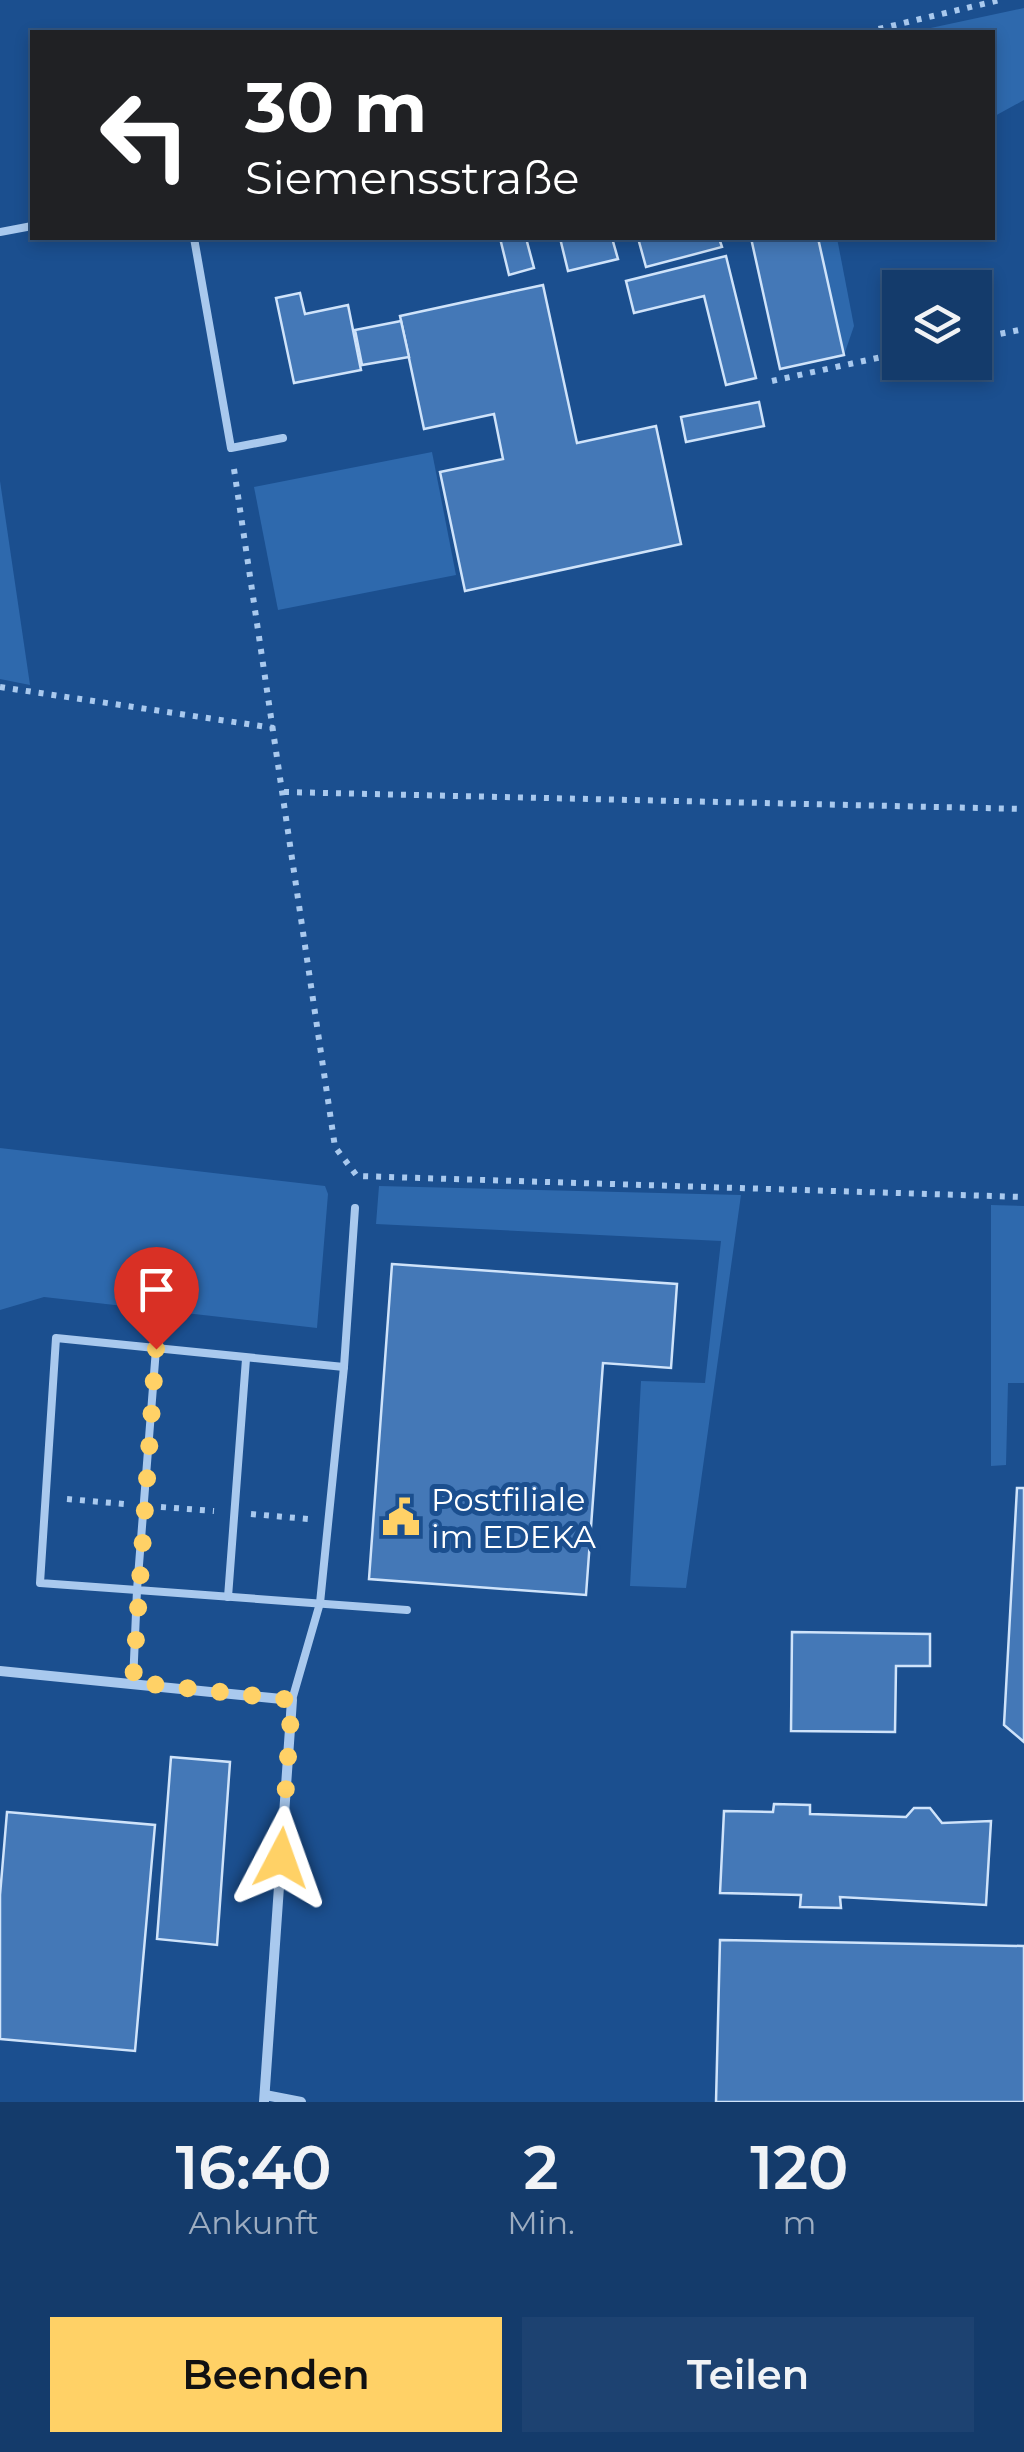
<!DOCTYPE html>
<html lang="de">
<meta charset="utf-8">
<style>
:root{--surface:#143b6b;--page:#1d4271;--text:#f1f3f6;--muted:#9dadc1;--line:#33557e;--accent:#ffd166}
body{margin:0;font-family:Montserrat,sans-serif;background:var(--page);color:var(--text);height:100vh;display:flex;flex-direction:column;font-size:38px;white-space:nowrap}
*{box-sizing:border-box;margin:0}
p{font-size:32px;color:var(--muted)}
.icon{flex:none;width:55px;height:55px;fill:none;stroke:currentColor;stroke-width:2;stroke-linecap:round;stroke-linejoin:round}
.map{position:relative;height:2102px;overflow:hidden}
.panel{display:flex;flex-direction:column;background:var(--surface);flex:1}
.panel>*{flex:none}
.hud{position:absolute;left:30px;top:30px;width:965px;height:210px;border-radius:0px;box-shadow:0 5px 15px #0003,0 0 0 2px var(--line);background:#202124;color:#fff;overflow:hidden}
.buttons{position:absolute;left:882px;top:270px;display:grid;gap:20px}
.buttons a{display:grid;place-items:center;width:110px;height:110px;border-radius:0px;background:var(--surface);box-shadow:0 5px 15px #0003,0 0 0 2px var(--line);font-size:50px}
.pin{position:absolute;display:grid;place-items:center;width:85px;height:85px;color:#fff;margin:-102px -42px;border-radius:50% 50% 50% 0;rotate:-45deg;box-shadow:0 0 10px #0007}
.pin .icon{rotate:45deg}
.me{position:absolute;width:110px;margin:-55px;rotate:4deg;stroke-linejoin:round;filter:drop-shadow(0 0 8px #0008)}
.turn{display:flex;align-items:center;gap:35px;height:210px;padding:0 50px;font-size:45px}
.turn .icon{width:130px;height:130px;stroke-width:2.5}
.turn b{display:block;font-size:70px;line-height:85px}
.eta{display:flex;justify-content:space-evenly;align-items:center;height:170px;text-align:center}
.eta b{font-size:60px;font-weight:600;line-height:70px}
.action{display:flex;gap:20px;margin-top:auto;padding:20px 50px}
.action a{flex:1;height:115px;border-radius:0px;background:var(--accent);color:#111;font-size:40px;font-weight:600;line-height:115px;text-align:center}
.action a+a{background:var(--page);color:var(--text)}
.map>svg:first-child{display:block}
</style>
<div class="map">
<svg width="1024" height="2102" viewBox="0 0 1024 2102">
<rect width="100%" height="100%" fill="#1b4f8f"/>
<g fill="#2e69ad">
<polygon points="1024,8 1024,100 993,117 992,32 912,32"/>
<polygon points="818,238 837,238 854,326 844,355"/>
<polygon points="432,452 456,575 278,610 254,487"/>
<polygon points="0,481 30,685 0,679"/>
<polygon points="0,1148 325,1186 328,1194 317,1328 44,1297 0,1310"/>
<polygon points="379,1186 741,1195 686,1588 630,1586 641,1381 705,1383 721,1241 376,1224"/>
<polygon points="991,1205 1024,1206 1024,1383 1008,1383 1006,1465 991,1466"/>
</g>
<g fill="#4478b7" stroke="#cfe3fa" stroke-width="2.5">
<polygon points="500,238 526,238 534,268 509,275"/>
<polygon points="560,238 612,238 618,259 568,271"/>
<polygon points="638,238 719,238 722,247 646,267"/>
<polygon points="751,238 818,238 844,355 780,369"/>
<polygon points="726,256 756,378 726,385 704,296 634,313 626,281"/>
<polygon points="543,285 577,443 656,426 681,544 465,591 440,472 503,459 494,414 424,429 400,316"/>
<polygon points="300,293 305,314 348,305 361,370 294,383 276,298"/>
<polygon points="401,321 409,357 362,365 355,330"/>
<polygon points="759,402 764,426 686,442 681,417"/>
<polygon points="392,1264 677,1284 671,1368 603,1363 586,1595 369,1579"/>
<polygon points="1017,1488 1024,1488 1024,1742 1004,1725"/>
<polygon points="792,1632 930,1634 930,1666 896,1666 895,1732 791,1731"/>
<polygon points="171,1757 230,1762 217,1945 157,1939"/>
<polygon points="774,1804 810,1805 810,1814 906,1817 914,1808 930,1808 942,1823 991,1821 986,1905 840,1897 841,1908 800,1907 801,1895 720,1893 724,1811 773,1812"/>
<polygon points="7,1812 155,1825 135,2051 0,2039 0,1895"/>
<polygon points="720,1940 1024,1946 1024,2102 716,2102"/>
</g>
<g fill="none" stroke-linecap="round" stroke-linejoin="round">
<g stroke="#a9c9ee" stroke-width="6" stroke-dasharray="5 8" stroke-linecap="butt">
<polyline points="866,32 1000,0"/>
<polyline points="975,339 1024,329"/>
<polyline points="772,381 900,353"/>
<polyline points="234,469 335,1147 357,1176 1024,1197"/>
<polyline points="0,687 274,728"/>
<polyline points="284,792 1024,809"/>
<polyline points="67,1499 124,1504"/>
<polyline points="161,1507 214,1511"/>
<polyline points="251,1514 308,1519"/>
</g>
<g stroke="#a9c9ee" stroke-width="8">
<polyline points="0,232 32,226"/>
<polyline points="194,238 231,448 283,438"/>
<polyline points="156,1349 137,1590 407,1610"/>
<polyline points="228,1597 246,1359"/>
<polyline points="133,1683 137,1590 40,1583 56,1338 344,1367"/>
<polyline points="292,1700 320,1603 344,1367 355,1208"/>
</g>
<g stroke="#a9c9ee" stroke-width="10">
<polyline points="0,1671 292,1700 264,2102"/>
<polyline points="265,2095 301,2102"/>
</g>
</g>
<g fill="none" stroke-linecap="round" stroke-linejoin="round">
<polyline stroke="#ffd166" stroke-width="18" stroke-dasharray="0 32.4" points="156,1349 133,1682 292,1700 281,1858"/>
</g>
<defs>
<g id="civic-bare" transform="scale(3)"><path d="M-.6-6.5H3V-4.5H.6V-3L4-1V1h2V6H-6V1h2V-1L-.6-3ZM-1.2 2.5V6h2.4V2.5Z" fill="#ffd166" stroke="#1b4f8f" stroke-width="2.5" paint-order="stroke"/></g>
</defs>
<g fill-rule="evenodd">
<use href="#civic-bare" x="401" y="1517"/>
</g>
<g text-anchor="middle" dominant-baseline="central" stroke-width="10" stroke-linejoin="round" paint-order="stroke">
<g font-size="32" fill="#fff" stroke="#1b4f8f" text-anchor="start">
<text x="431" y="1499">Postfiliale<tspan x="431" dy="37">im EDEKA</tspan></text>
</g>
</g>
</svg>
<div class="buttons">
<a><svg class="icon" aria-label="layers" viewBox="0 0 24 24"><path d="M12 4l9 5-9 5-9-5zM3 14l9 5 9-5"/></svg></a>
</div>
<div class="pin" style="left:156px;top:1349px;background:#d93025"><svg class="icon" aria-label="arrive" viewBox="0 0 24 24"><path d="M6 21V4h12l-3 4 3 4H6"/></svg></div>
<svg class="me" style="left:281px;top:1858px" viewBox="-20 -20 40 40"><path d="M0-17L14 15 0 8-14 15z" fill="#ffd166" stroke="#fff" stroke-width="4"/></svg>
<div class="hud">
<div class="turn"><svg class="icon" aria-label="left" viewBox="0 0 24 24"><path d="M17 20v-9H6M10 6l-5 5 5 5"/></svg><div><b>30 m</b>Siemensstraße</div></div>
</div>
</div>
<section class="panel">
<div class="eta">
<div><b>16:40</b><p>Ankunft</p></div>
<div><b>2</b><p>Min.</p></div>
<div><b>120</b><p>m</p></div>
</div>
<div class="action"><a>Beenden</a><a>Teilen</a></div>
</section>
